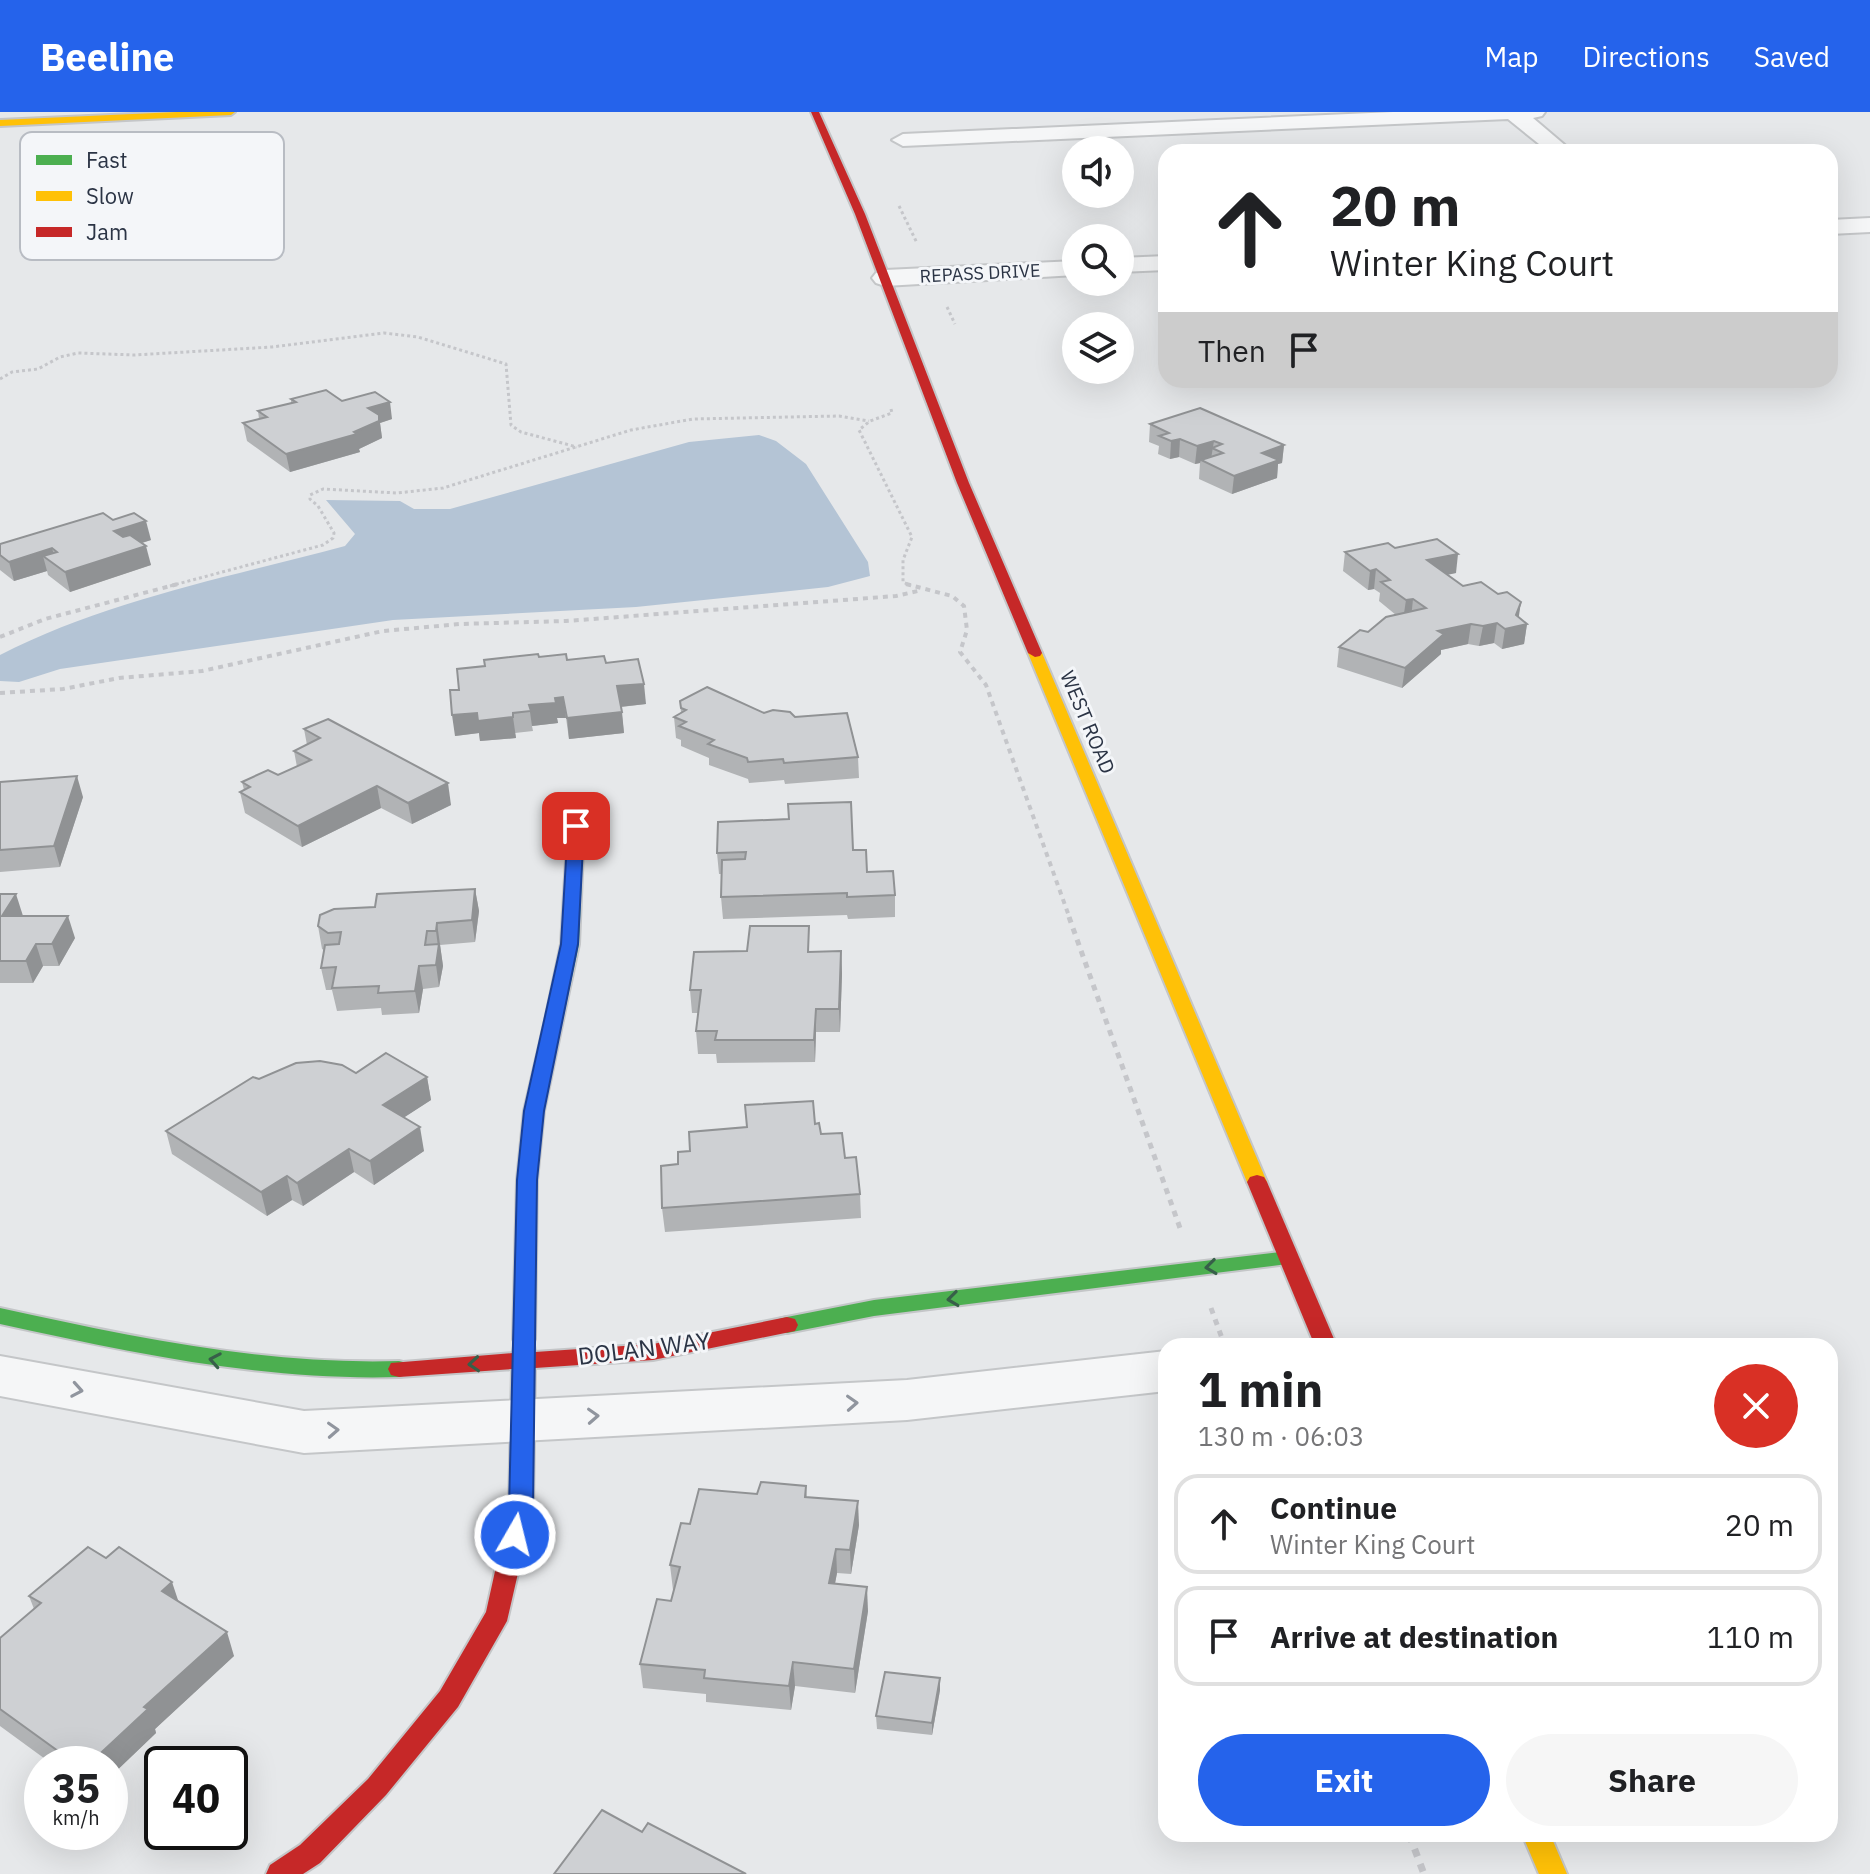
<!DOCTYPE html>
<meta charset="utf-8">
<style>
:root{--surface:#fff;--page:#f6f6f6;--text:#202124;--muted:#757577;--line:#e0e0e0;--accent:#2563eb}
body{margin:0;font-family:"IBM Plex Sans",sans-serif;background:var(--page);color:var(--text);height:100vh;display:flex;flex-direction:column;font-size:30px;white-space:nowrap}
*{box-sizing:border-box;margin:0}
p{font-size:26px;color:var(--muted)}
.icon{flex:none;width:44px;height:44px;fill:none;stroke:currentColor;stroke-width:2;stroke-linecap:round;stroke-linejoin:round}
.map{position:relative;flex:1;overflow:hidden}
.panel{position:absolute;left:1158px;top:1226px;width:680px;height:504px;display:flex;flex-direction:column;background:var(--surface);border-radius:24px;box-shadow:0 8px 32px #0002}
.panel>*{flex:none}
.hud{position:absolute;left:1158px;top:32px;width:680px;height:244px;border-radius:24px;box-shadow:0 8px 32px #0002;background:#fff;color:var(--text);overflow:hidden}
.controls{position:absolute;left:1062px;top:24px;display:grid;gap:16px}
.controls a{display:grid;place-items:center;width:72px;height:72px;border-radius:50%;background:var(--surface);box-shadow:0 8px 32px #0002;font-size:40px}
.speed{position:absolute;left:24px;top:1634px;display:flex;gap:16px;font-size:40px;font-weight:700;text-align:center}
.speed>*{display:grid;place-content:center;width:104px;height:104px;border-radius:50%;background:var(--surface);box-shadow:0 8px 32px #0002;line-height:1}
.speed small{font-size:20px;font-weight:400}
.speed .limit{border:4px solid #111;border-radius:12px;background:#fff;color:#111}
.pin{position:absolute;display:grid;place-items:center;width:68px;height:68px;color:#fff;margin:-34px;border-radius:16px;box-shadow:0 4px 12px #0006}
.me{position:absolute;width:88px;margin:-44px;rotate:8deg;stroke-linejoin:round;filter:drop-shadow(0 0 6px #0008)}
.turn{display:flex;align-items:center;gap:28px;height:168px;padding:0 40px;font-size:36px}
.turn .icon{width:104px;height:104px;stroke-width:2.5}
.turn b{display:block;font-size:56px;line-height:68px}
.then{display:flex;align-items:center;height:76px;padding:0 40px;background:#0003;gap:16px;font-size:30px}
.round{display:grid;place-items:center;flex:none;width:84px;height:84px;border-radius:42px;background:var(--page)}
.headline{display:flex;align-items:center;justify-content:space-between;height:136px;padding:0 40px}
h1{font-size:48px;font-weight:700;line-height:60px}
.button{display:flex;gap:16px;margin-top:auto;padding:16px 40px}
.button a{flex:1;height:92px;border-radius:48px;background:var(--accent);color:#fff;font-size:32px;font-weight:700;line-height:92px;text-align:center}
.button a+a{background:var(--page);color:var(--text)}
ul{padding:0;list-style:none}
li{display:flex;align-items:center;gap:24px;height:100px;margin:0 16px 12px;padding:0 24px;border:4px solid var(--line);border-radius:24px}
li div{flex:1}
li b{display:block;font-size:30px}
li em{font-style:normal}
header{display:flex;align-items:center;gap:48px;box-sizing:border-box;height:112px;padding:0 40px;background:var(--accent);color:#fff}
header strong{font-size:38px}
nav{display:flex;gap:44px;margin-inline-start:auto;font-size:28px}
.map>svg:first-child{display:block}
</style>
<header>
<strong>Beeline</strong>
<nav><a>Map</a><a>Directions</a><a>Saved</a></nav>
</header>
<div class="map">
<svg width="1870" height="1762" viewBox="0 0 1870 1762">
<rect width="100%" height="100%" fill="#e6e8ea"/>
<path fill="#b4c4d5" d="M759,323L776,329L806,352L868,450L870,464L828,475L636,495L393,508L60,557L19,570L0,569V543C107,488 230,465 345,434L355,422L326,388L400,389L414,397H450L689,330Z"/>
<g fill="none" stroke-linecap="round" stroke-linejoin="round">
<g stroke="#c4c6c8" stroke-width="4">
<g id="street">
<polygon points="1393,0 1545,0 1542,4 1533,6 1573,40 1549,40 1508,7 903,34 892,28 903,22"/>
<polygon points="1870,106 1870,120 1830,122 1830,108"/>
<polygon points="1166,144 1166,158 1120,160 1120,146"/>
<polygon points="1076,149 1076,163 885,174 876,171 872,166 876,161 885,158"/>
<polygon points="1166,1239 1166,1279 907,1308 304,1341 0,1284 0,1244 304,1299 907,1268"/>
</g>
</g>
<g stroke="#c4c6c8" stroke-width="4">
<g id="fast">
<polygon points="576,709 584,714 579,832 563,908 554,914 545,908 561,832 568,714"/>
<polygon points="1288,1139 1295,1141 1298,1146 1295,1151 874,1204 787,1221 779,1219 776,1213 779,1207 787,1205 874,1188"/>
<path d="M0,1196C133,1225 263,1253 399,1249L407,1251L410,1257L407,1263L399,1265C262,1269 133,1241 0,1212Z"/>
</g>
</g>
<g stroke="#c4c6c8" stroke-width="4">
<g id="slow">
<polygon points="177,0 235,0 231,3 0,14 0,8"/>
<polygon points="1035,537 1042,541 1267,1070 1264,1075 1250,1075 1247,1070 1028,541"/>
<polygon points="554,902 563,908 544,999 537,1068 535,1227 532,1233 524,1235 516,1233 513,1227 517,1068 524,999 545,908"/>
<polygon points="1522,1722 1550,1722 1567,1762 1539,1762"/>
</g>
</g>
<g stroke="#c4c6c8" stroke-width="4">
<g id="jam">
<polygon points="811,0 819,0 865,102 969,371 1042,541 1040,544 1035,545 1028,541 957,371 855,102"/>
<polygon points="1257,1063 1264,1065 1267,1070 1337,1234 1315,1234 1247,1070 1250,1065"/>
<polygon points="787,1205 795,1207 798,1213 795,1219 653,1248 535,1256 533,1396 507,1509 458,1595 386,1683 320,1751 303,1762 266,1762 270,1753 300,1733 368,1667 440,1579 486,1500 509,1396 512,1257 399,1265 391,1263 388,1257 391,1251 513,1241 516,1221 524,1219 532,1221 535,1240 653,1232"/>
</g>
</g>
<g stroke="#c5c6ca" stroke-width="3" stroke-dasharray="3 3" stroke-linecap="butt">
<polyline points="899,94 917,131"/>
<polyline points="947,195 955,212"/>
<polyline points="0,267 12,260 38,257 60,245 78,241 134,243 272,235 384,221 418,225 506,252 511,313 521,320 577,335"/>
<polyline points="891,297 892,301 870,309 859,318 912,425 903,448 903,470 911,474"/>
<polyline points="170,474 323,433 333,426 334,421 318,394 310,387 310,383 323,377 397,381 443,376 631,318 693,307 839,304 869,309"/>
</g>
<g stroke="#c5c6ca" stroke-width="4" stroke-dasharray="5 5" stroke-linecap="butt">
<polyline points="906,472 952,484 964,494 967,518 960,540 986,573 1070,807"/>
<polyline points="0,525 45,507 178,472"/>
<polyline points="0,581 63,577 119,566 202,559 383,519 460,512 566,509 896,484 918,479"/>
</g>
<g stroke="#c5c6ca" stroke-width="5" stroke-dasharray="6 6" stroke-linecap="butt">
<polyline points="1069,805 1180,1116"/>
<polyline points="1211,1196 1223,1229"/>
</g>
<g stroke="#c5c6ca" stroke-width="7" stroke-dasharray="8 8" stroke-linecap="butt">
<polyline points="1223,1227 1225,1234"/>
<polyline points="1409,1722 1424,1762"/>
</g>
<use href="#street" fill="#f5f6f7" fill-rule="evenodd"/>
<use href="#fast" fill="#4caf50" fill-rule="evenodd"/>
<use href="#slow" fill="#ffc107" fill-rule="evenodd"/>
<use href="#jam" fill="#c62828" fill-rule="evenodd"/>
</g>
<g fill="#b1b3b5">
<polygon points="291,287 342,289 392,307 380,311 382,326 359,337 360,340 290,360 247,329 243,311 259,307 258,299 291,291"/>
<polygon points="1150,312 1284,333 1282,351 1278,352 1277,366 1232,382 1199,367 1200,351 1195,352 1179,345 1170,347 1158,342 1159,334 1149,330"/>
<polygon points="113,408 151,428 142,431 151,453 70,480 48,463 47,459 14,469 0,458 0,432"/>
<polygon points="1395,436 1456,461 1447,462 1463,474 1498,482 1521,490 1518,505 1527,512 1524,532 1502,537 1494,531 1479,534 1468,532 1441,538 1441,542 1402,576 1337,555 1339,535 1368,520 1396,503 1379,489 1380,481 1374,477 1368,478 1343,459 1345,440"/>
<polygon points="539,545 606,551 646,592 621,595 624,621 569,627 566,606 557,606 558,611 532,614 533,619 515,621 516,626 480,629 479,621 455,624 459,578 485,554"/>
<polygon points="680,589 795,605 858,645 859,666 785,672 784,668 749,671 748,667 709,653 709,646 681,634 681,628 676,626 674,605 681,601"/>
<polygon points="304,617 451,693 412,712 381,696 302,735 245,701 240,680 244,678 242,670 278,663 297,655 294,639 307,633"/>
<polygon points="0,670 83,685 60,755 0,760"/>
<polygon points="853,738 867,760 895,783 895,805 848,807 847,803 723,807 721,785 722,762 719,762 717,741"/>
<polygon points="475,777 479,799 475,830 440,833 443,854 439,875 423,877 419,901 382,903 381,896 337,899 332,878 326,878 321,856 324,838 322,837 318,814 375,795"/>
<polygon points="0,782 23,804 75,826 59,854 43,854 33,871 0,871"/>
<polygon points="841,839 842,862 840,920 816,920 815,950 717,951 716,942 698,942 696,919 698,901 692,901 690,878 810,840"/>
<polygon points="356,961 427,965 431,988 404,1005 424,1039 374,1073 354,1060 303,1094 292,1088 267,1104 172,1042 166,1019 259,967"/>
<polygon points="815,1012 821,1022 845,1046 860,1082 861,1106 665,1120 662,1096 678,1052 690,1039"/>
<polygon points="806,1374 807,1385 859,1413 851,1462 837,1461 835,1472 868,1499 855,1581 795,1574 791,1598 706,1590 706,1582 643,1576 640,1552 671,1489 674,1478 673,1478 670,1453 690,1412 757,1382"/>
<polygon points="29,1484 179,1489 234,1544 155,1617 156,1621 110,1665 110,1652 52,1652 0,1614 0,1526 34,1497"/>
<polygon points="940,1578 932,1623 877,1617 876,1604"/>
</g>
<g fill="#909294">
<polygon points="390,290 392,307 380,311 382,326 359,337 360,340 290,360 286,342 354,320 368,296"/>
<polygon points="1180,327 1179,345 1170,347 1171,329"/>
<polygon points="1214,329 1211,347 1201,348 1200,351 1195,352 1197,334"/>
<polygon points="1284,333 1282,351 1278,352 1277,366 1232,382 1234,364 1262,341"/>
<polygon points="146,409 151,428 119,438 114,419"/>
<polygon points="146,434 151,453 70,480 65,460"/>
<polygon points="52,436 57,454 43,444 47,459 14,469 9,450"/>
<polygon points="1458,442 1456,461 1424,468 1427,448"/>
<polygon points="1376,457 1374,477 1368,478 1370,459"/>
<polygon points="1413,487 1411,507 1403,508 1406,488"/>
<polygon points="1521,490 1518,510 1527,512 1524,532 1502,537 1505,517 1516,503"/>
<polygon points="1497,511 1494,531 1479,534 1483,514"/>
<polygon points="1471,512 1468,532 1441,538 1441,542 1402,576 1405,556 1438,519"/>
<polygon points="644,572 646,592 619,595 617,574"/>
<polygon points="563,585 566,606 557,606 558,611 532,614 529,593 555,586"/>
<polygon points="622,600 624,621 569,627 567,606"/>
<polygon points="477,601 513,605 516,626 480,629 479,621 455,624 452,603"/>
<polygon points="77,664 83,685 60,755 54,734"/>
<polygon points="448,671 451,693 412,712 408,691"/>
<polygon points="377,674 381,696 302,735 298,714"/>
<polygon points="475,777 479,799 475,830 472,808"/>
<polygon points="16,782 23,804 2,804"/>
<polygon points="68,804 75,826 59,854 52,832"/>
<polygon points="437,811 443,854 439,875 436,853 438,835 436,819"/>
<polygon points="36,832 43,854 33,871 26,849"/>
<polygon points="841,839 842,862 840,920 839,897"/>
<polygon points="419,854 423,877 419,901 415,879"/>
<polygon points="816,897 816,920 815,950 814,928"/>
<polygon points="427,965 431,988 388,1016 383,993"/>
<polygon points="420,1015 424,1039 374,1073 370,1049"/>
<polygon points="349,1037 354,1060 303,1094 297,1071"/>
<polygon points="287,1064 292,1088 267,1104 261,1080"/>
<polygon points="858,1389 859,1413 851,1462 850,1438"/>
<polygon points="836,1437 837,1461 830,1496 829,1471"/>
<polygon points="172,1470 180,1494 162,1479"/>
<polygon points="867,1475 868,1499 855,1581 854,1557"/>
<polygon points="227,1520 234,1544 155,1617 156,1621 110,1665 110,1652 89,1652 144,1595"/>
<polygon points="793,1550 795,1574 791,1598 789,1574"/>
<polygon points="940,1566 940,1578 932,1623 932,1611"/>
</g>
<g fill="#ced0d3" stroke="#909294" stroke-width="2">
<polygon points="326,278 342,289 375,280 390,290 368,296 379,303 379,309 354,320 357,322 286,342 243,311 267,305 258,299 296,290 291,287"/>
<polygon points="1200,296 1284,333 1262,341 1279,348 1234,364 1201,348 1223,341 1212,336 1222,332 1214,329 1197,334 1180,327 1171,329 1159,324 1169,321 1150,312"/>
<polygon points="103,401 113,408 134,401 146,409 114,419 123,425 130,423 146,434 65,460 43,444 57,440 52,436 9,450 0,443 0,432"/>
<polygon points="1437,427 1458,442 1427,448 1463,474 1481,470 1498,482 1507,480 1521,490 1516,503 1527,512 1505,517 1497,511 1483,514 1471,512 1438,519 1444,522 1405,556 1339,535 1360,518 1368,520 1386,505 1426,496 1413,487 1406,488 1381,470 1390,468 1376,457 1370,459 1345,440 1388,431 1395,436"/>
<polygon points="538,542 539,545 566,542 567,548 604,544 606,551 638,547 644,572 617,574 622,600 567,606 563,585 555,586 556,591 529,593 531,599 513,601 513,605 478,609 477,601 452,603 450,578 459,578 457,557 485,554 484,548"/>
<polygon points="707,575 764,601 773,598 790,600 795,605 847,601 858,645 784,651 783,647 748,650 747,646 708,632 714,628 679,614 686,610 674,605 686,598 681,596 680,589"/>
<polygon points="328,607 448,671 408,691 377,674 298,714 240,680 250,675 242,670 268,658 278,663 311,648 294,639 320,626 304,617"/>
<polygon points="77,664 54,734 0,738 0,670"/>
<polygon points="851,690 853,738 866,738 867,760 893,759 895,783 847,785 847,781 721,785 722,748 745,747 746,740 717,741 718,710 789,707 788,692"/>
<polygon points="475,777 472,808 437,811 436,819 427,819 425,833 439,832 436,853 419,854 415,879 378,881 379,874 332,876 336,855 321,856 325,833 339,832 341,820 328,821 318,814 320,803 334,797 375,795 377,782"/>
<polygon points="0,782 16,782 2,804 68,804 52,832 36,832 26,849 0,849"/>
<polygon points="750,814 809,814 808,840 841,839 839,897 816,897 814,928 715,928 717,919 696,919 701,878 690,878 694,840 747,839"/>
<polygon points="386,941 427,965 383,993 420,1015 370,1049 349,1037 297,1071 287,1064 261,1080 166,1019 253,965 259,967 296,951 320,949 342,953 356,961"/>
<polygon points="813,989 815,1012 819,1011 821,1022 842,1021 845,1046 856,1045 860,1082 662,1096 661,1054 678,1052 678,1040 690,1039 689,1020 747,1015 745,993"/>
<polygon points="761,1370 806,1374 805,1385 858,1389 850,1438 836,1437 829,1471 867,1475 854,1557 793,1550 789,1574 704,1566 705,1558 640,1552 657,1487 671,1489 680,1455 670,1453 681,1411 690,1412 699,1377 757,1382"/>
<polygon points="88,1435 106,1446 119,1435 172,1470 162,1479 227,1520 144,1595 148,1597 89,1652 76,1652 0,1597 0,1526 41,1491 29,1484"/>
<polygon points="885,1560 940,1566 932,1611 876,1604"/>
<polygon points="602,1698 642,1720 648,1711 746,1762 554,1762"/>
</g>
<defs><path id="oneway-chevron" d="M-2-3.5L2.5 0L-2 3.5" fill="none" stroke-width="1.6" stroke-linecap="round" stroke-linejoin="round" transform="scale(2)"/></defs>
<g stroke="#375f49">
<use href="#oneway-chevron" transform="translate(1211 1155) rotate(173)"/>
<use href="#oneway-chevron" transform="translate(953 1187) rotate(173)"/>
<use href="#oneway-chevron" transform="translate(215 1248) rotate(-170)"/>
<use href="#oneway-chevron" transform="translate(474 1252) rotate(176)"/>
</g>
<g stroke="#90959e">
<use href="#oneway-chevron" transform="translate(77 1278) rotate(10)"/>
<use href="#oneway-chevron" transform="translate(852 1291) rotate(-3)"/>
<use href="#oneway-chevron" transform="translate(593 1304) rotate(-3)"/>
<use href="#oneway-chevron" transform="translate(333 1318) rotate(-3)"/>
</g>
<polygon fill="#2563eb" stroke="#184099" stroke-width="2" points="576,709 584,714 578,832 544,999 537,1068 533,1396 523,1429 515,1432 506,1429 503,1423 509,1396 517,1068 524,999 561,832 568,714"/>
<g text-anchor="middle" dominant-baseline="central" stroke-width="6" stroke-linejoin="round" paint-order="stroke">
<g font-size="18" fill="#2b3445" stroke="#f4f6f9">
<text transform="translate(980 161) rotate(-3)">REPASS DRIVE</text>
</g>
<g font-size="20" fill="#2b3445" stroke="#f4f6f9">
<text transform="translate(1088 610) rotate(67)">WEST ROAD</text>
</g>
<g font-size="24" fill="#2b3445" stroke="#f4f6f9">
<text transform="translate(644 1236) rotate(-7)">DOLAN WAY</text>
</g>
</g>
<rect x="20" y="20" width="264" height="128" rx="12" fill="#f4f6f9" stroke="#b8bcc3" stroke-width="2"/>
<rect x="36" y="43" width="36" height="10" fill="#4caf50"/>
<rect x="36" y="79" width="36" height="10" fill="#ffc107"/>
<rect x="36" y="115" width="36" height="10" fill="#c62828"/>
<g font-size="22" fill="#2b3445">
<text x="86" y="56">Fast</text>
<text x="86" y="92">Slow</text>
<text x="86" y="128">Jam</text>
</g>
</svg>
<div class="controls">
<a><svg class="icon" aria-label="sound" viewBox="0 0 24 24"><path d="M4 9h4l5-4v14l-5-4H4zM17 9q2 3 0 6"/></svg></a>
<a><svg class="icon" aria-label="search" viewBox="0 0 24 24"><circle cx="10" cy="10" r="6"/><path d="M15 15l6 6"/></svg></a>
<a><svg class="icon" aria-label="layers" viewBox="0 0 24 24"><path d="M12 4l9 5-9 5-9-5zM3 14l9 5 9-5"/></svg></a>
</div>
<div class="speed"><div>35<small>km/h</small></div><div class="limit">40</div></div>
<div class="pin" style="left:576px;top:714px;background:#d93025"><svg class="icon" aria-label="arrive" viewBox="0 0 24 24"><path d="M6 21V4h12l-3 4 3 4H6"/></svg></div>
<svg class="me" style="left:515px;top:1423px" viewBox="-20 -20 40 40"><circle r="17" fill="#2563eb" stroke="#fff" stroke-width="3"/><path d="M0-11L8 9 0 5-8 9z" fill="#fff"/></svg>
<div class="hud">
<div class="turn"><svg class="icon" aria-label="ahead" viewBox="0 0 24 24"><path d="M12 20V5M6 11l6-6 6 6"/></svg><div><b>20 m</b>Winter King Court</div></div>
<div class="then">Then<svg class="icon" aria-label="arrive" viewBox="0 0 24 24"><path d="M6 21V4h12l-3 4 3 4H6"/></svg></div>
</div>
<section class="panel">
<div class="headline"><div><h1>1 min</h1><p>130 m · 06:03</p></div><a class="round" style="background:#d93025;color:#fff"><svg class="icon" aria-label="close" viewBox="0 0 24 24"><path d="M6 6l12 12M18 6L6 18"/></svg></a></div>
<ul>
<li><svg class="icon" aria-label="ahead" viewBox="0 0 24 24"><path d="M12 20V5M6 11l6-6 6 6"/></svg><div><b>Continue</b><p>Winter King Court</p></div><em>20 m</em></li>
<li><svg class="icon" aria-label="arrive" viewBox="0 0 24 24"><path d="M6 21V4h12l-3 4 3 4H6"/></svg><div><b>Arrive at destination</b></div><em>110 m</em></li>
</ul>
<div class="button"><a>Exit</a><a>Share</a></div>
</section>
</div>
